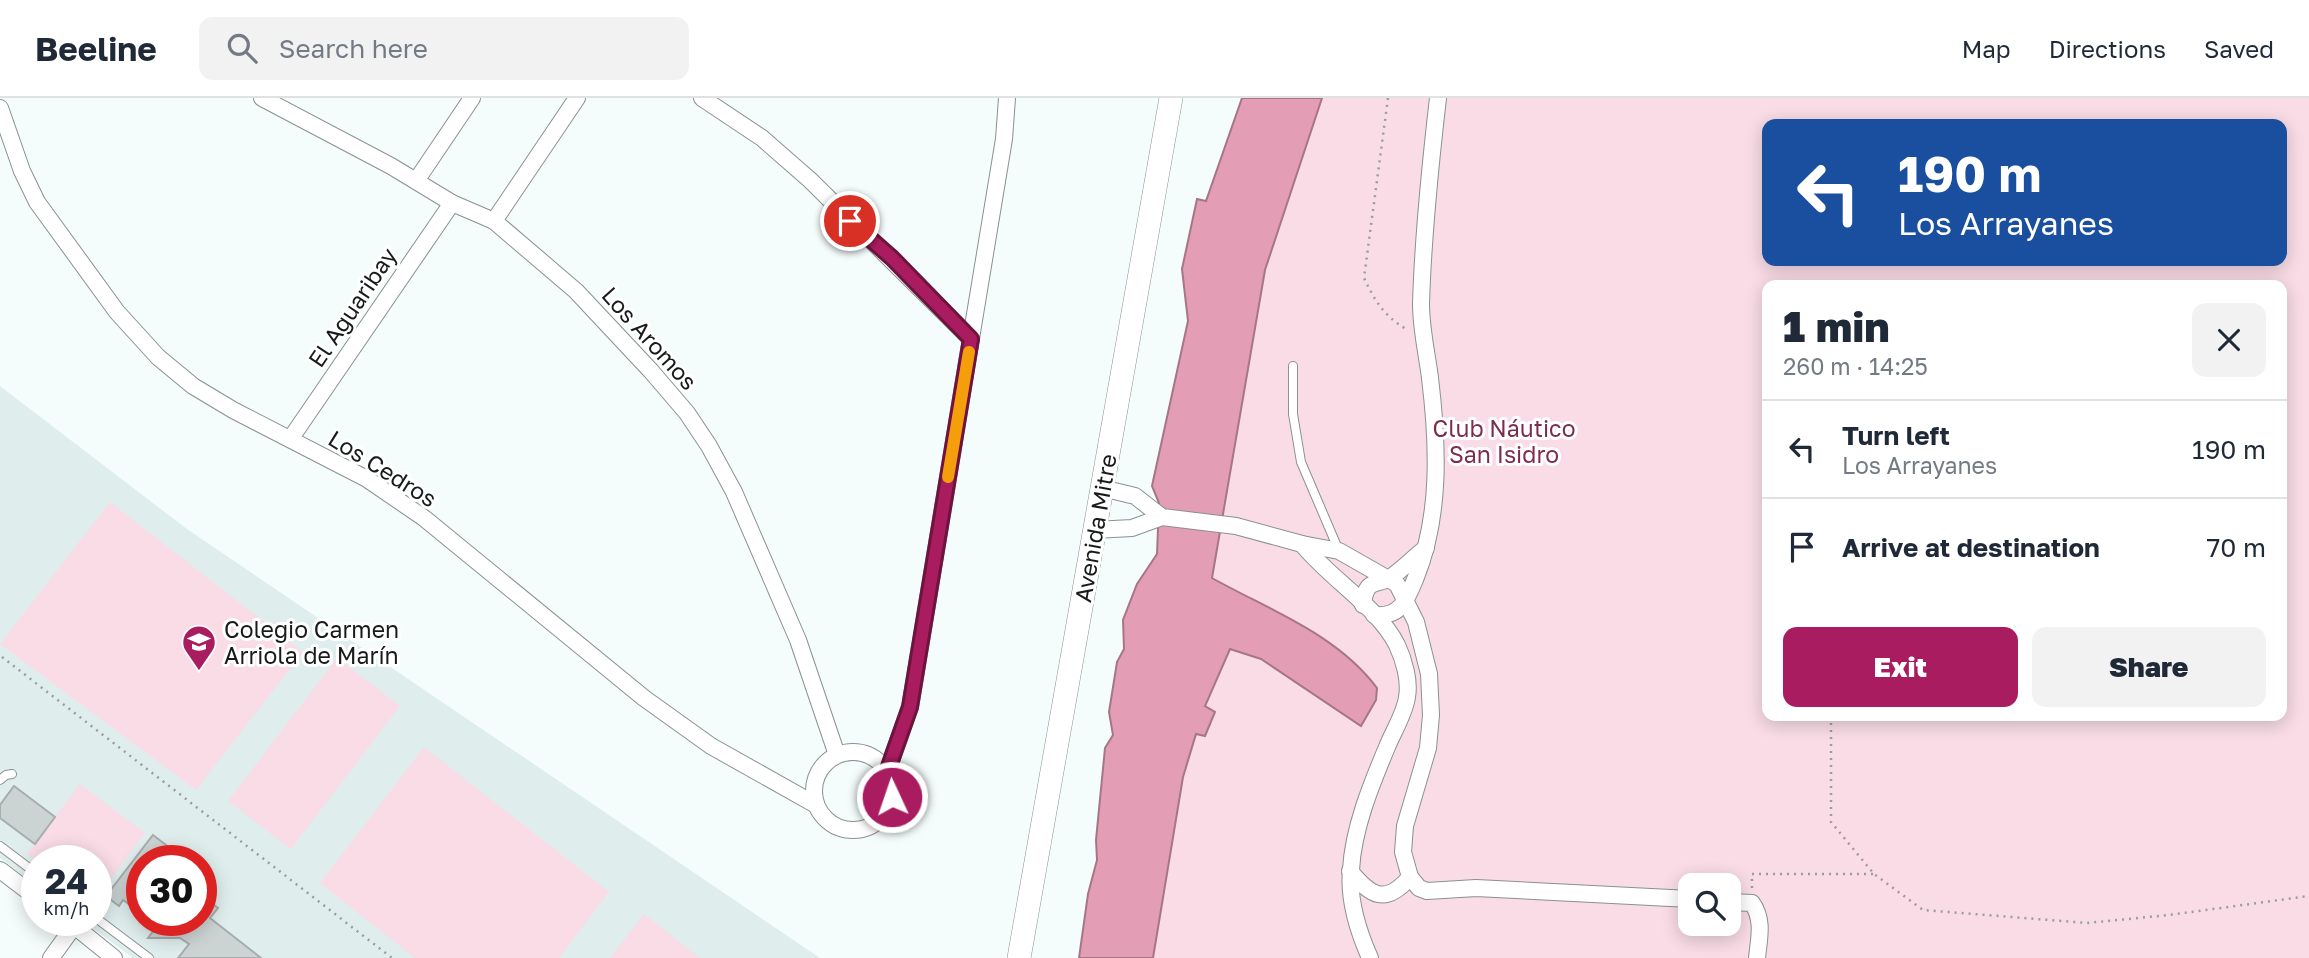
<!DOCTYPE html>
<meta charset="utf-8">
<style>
:root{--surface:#fff;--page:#f2f2f3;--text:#1f2937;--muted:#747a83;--line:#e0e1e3;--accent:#a91d60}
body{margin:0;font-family:"Golos Text",sans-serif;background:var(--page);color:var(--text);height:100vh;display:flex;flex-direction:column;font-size:26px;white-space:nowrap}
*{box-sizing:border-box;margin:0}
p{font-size:23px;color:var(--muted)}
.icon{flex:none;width:38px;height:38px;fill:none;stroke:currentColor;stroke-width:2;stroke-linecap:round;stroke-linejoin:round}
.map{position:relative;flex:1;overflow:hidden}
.panel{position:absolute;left:1762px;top:182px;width:525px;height:441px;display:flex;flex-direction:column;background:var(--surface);border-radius:14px;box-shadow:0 4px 18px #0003}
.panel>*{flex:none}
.hud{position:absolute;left:1762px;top:21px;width:525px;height:147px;border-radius:14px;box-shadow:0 4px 18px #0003;background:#1a4fa0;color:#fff;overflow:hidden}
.buttons{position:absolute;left:1678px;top:775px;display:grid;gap:14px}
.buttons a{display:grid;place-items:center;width:63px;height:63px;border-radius:14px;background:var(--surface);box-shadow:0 4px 18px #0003;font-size:35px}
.speed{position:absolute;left:21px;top:747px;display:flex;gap:14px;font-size:35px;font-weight:700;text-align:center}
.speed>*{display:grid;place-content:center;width:91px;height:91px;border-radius:50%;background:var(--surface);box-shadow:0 4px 18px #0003;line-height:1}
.speed small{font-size:18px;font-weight:400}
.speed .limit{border:10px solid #d22;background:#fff;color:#111}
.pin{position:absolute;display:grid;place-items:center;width:60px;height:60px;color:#fff;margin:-30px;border:4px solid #fff;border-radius:50%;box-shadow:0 2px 7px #0007}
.me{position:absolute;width:77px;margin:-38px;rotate:357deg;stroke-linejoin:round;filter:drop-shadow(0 0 5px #0008)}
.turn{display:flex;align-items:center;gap:24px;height:147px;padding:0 21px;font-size:32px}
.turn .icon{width:91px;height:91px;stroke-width:2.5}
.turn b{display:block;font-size:49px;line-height:60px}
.round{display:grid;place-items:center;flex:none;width:74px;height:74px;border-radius:14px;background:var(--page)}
.headline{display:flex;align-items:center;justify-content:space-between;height:119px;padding:0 21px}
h1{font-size:42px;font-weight:800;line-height:52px}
.button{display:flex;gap:14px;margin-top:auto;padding:14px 21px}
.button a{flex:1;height:80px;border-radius:14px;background:var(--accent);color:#fff;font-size:28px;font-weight:800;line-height:80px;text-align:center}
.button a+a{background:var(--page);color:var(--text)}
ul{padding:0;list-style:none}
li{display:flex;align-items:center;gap:21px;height:98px;padding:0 21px;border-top:2px solid var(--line)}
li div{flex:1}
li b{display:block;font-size:26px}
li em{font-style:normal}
header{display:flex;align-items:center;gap:42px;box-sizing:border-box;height:98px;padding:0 35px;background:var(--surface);border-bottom:2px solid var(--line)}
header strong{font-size:33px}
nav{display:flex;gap:38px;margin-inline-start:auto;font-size:24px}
.search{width:490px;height:63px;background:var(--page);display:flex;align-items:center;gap:18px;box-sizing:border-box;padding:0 24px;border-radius:14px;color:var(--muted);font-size:26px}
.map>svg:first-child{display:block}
</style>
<header>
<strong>Beeline</strong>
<div class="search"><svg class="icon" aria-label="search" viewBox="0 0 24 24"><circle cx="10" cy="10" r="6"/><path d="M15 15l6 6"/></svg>Search here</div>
<nav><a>Map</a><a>Directions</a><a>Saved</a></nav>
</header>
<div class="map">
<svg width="2309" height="860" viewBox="0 0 2309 860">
<rect width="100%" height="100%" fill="#f5fdfc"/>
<path fill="#dfeeed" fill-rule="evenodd" d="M0,288L187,431L820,860H133L83,823L96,822V763H37V788L0,760ZM142,763H201V822H142Z"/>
<g fill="#f9dce5" fill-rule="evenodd">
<path d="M1322,0H2309V860H1153L1183,679L1196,636L1205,638L1215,614L1205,608L1230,551L1261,561L1361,628L1376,602L1377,590C1337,536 1269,512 1212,481L1265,172ZM1768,26H2282V163H1768ZM1768,187H2282V618H1768ZM1690,788H1729V826H1690Z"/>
<polygon points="110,404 303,554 196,692 0,546"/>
<polygon points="337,560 400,608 291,751 228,703"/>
<polygon points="424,649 609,794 559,860 415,860 320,785"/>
<polygon points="80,686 145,735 96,801 96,763 37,764 27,756"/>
<polygon points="644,816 700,860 610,860"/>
</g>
<path fill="#e39db4" stroke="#a67686" stroke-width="2" d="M1242,0H1322L1265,172L1212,480C1269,512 1337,536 1377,590L1376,602L1361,628L1261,561L1230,551L1205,608L1215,614L1205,638L1196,636L1183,679L1153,860H1079L1088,796L1097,762L1096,742L1105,650L1113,637L1109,614L1117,564L1124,551L1123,522L1137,486L1157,456L1159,405L1152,388L1188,223L1182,171L1197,101L1206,103Z"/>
<g fill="#ccd4d3" stroke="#a7aead" stroke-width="2">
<polygon points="14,688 55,719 35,746 0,720 0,707"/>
<polygon points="153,737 187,763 142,763 142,816 123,802 119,808 106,798"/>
<polygon points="201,797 218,810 210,820 261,860 178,860 189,846 180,840 148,840 160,824 158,822 201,822"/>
</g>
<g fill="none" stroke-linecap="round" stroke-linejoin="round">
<g stroke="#8a9190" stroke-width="10">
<g id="lane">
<polyline points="1293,268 1293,316 1301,364 1339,453"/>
<polyline points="0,682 6,677 12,676"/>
<polyline points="0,748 37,776"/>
<polyline points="96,820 149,860"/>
</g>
</g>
<g stroke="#8a9190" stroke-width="18">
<g id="street">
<polyline points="262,0 391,68 452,105 494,123 576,193 651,273 687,315 709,348 734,394 798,542 837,657"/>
<polyline points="702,0 762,40 810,82 971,241"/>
<polyline points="0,10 22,73 37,104 117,214 158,259 193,288 233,312 367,381 424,420 644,600 711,648 816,707"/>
<polyline points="416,83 472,0"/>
<polyline points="494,123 577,0"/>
<polyline points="291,340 452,105"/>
<polyline points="1102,390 1135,398 1162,419 1236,428 1302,446 1339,453 1397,486 1416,524 1429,576 1431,617 1428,650 1405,728 1403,754 1410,779 1419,790 1427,793 1476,790 1690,801"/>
<polyline points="1095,432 1132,430 1162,419"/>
<path d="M1302,446C1329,480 1378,509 1397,547C1404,562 1410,583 1407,599C1405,615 1393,634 1387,649C1371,687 1353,731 1351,772C1348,802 1358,833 1370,860"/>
<path d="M1363,507C1366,478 1377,489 1391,479C1404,470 1414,459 1426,450"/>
<path d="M1374,517C1401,520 1407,501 1416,479C1441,417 1438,346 1430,280C1427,256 1421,231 1421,206C1423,137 1430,69 1438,0"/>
<circle cx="853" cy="693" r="39"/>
<polyline points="887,674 910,609 1004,41 1007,0"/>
<polyline points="0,772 37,800"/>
<path d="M1350,773C1371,799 1386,807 1410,779"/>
<path d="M1729,804L1752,805C1764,822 1759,840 1757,860"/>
<polyline points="67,822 114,860"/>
<polyline points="51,860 74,828"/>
</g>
</g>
<g stroke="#8a9190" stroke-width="24">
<polyline id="secondary" points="1019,860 1171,0"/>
</g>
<g stroke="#999e9d" stroke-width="2.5" stroke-dasharray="2 5" stroke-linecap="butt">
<path d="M1388,0L1364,180C1375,203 1383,217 1406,231"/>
<polyline points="2,559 392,860"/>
<polyline points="1831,618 1831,724 1874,776 1923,812 2087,825 2169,817 2309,798"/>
<polyline points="1752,790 1752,776 1874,776"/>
</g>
<use href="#lane" stroke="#fff" stroke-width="8"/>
<use href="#street" stroke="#fff" stroke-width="16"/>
<use href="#secondary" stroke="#fff" stroke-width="23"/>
</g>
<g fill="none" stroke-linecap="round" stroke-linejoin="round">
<g stroke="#6e133e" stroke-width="18">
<polyline id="route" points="850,123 892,160 971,241 910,609 887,674 891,686 892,699"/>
</g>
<use href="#route" stroke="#a91d60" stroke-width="12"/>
<polyline stroke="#f59e0b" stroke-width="12" points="948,379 969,254"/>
</g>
<defs>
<g id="school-pin" transform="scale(1.75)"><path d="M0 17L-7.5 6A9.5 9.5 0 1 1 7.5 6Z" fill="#a91d60" stroke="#fff"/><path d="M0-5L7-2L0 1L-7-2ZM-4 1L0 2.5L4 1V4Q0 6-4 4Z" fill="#fff"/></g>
</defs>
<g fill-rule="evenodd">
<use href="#school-pin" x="199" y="544"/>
</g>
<g text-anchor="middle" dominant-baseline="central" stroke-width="6" stroke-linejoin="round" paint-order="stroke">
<g font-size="23" fill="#191b1b" stroke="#fff">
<text transform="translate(352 209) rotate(-56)">El Aguaribay</text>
<text transform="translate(650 240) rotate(48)">Los Aromos</text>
<text transform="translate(383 370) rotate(32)">Los Cedros</text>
<text transform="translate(1095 430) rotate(-80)">Avenida Mitre</text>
</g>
<g font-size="23" fill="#7e2c4e" stroke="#fff">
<text x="1504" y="330">Club Náutico<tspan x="1504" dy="26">San Isidro</tspan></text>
</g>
<g font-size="23" fill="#191b1b" stroke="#fff" text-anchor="start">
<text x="224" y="531">Colegio Carmen<tspan x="224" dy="26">Arriola de Marín</tspan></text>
</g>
</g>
</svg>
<div class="buttons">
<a><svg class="icon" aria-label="search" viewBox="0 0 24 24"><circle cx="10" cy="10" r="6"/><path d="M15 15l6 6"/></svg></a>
</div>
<div class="speed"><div>24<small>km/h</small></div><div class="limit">30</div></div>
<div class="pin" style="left:850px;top:123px;background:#d93025"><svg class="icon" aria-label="arrive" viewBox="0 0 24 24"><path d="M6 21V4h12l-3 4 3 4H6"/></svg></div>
<svg class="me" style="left:892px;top:699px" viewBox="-20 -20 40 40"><circle r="17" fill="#a91d60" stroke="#fff" stroke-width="3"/><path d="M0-11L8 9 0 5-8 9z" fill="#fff"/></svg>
<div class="hud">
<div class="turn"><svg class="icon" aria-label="left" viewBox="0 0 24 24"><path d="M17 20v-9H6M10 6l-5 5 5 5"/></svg><div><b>190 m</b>Los Arrayanes</div></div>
</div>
<section class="panel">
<div class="headline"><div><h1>1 min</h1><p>260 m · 14:25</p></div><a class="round"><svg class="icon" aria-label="close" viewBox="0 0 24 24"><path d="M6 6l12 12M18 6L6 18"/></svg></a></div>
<ul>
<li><svg class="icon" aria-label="left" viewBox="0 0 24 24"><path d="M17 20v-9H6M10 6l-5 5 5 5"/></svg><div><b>Turn left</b><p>Los Arrayanes</p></div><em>190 m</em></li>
<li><svg class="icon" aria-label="arrive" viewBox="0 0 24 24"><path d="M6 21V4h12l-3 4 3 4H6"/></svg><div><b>Arrive at destination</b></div><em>70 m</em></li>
</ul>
<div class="button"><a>Exit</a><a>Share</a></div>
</section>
</div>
